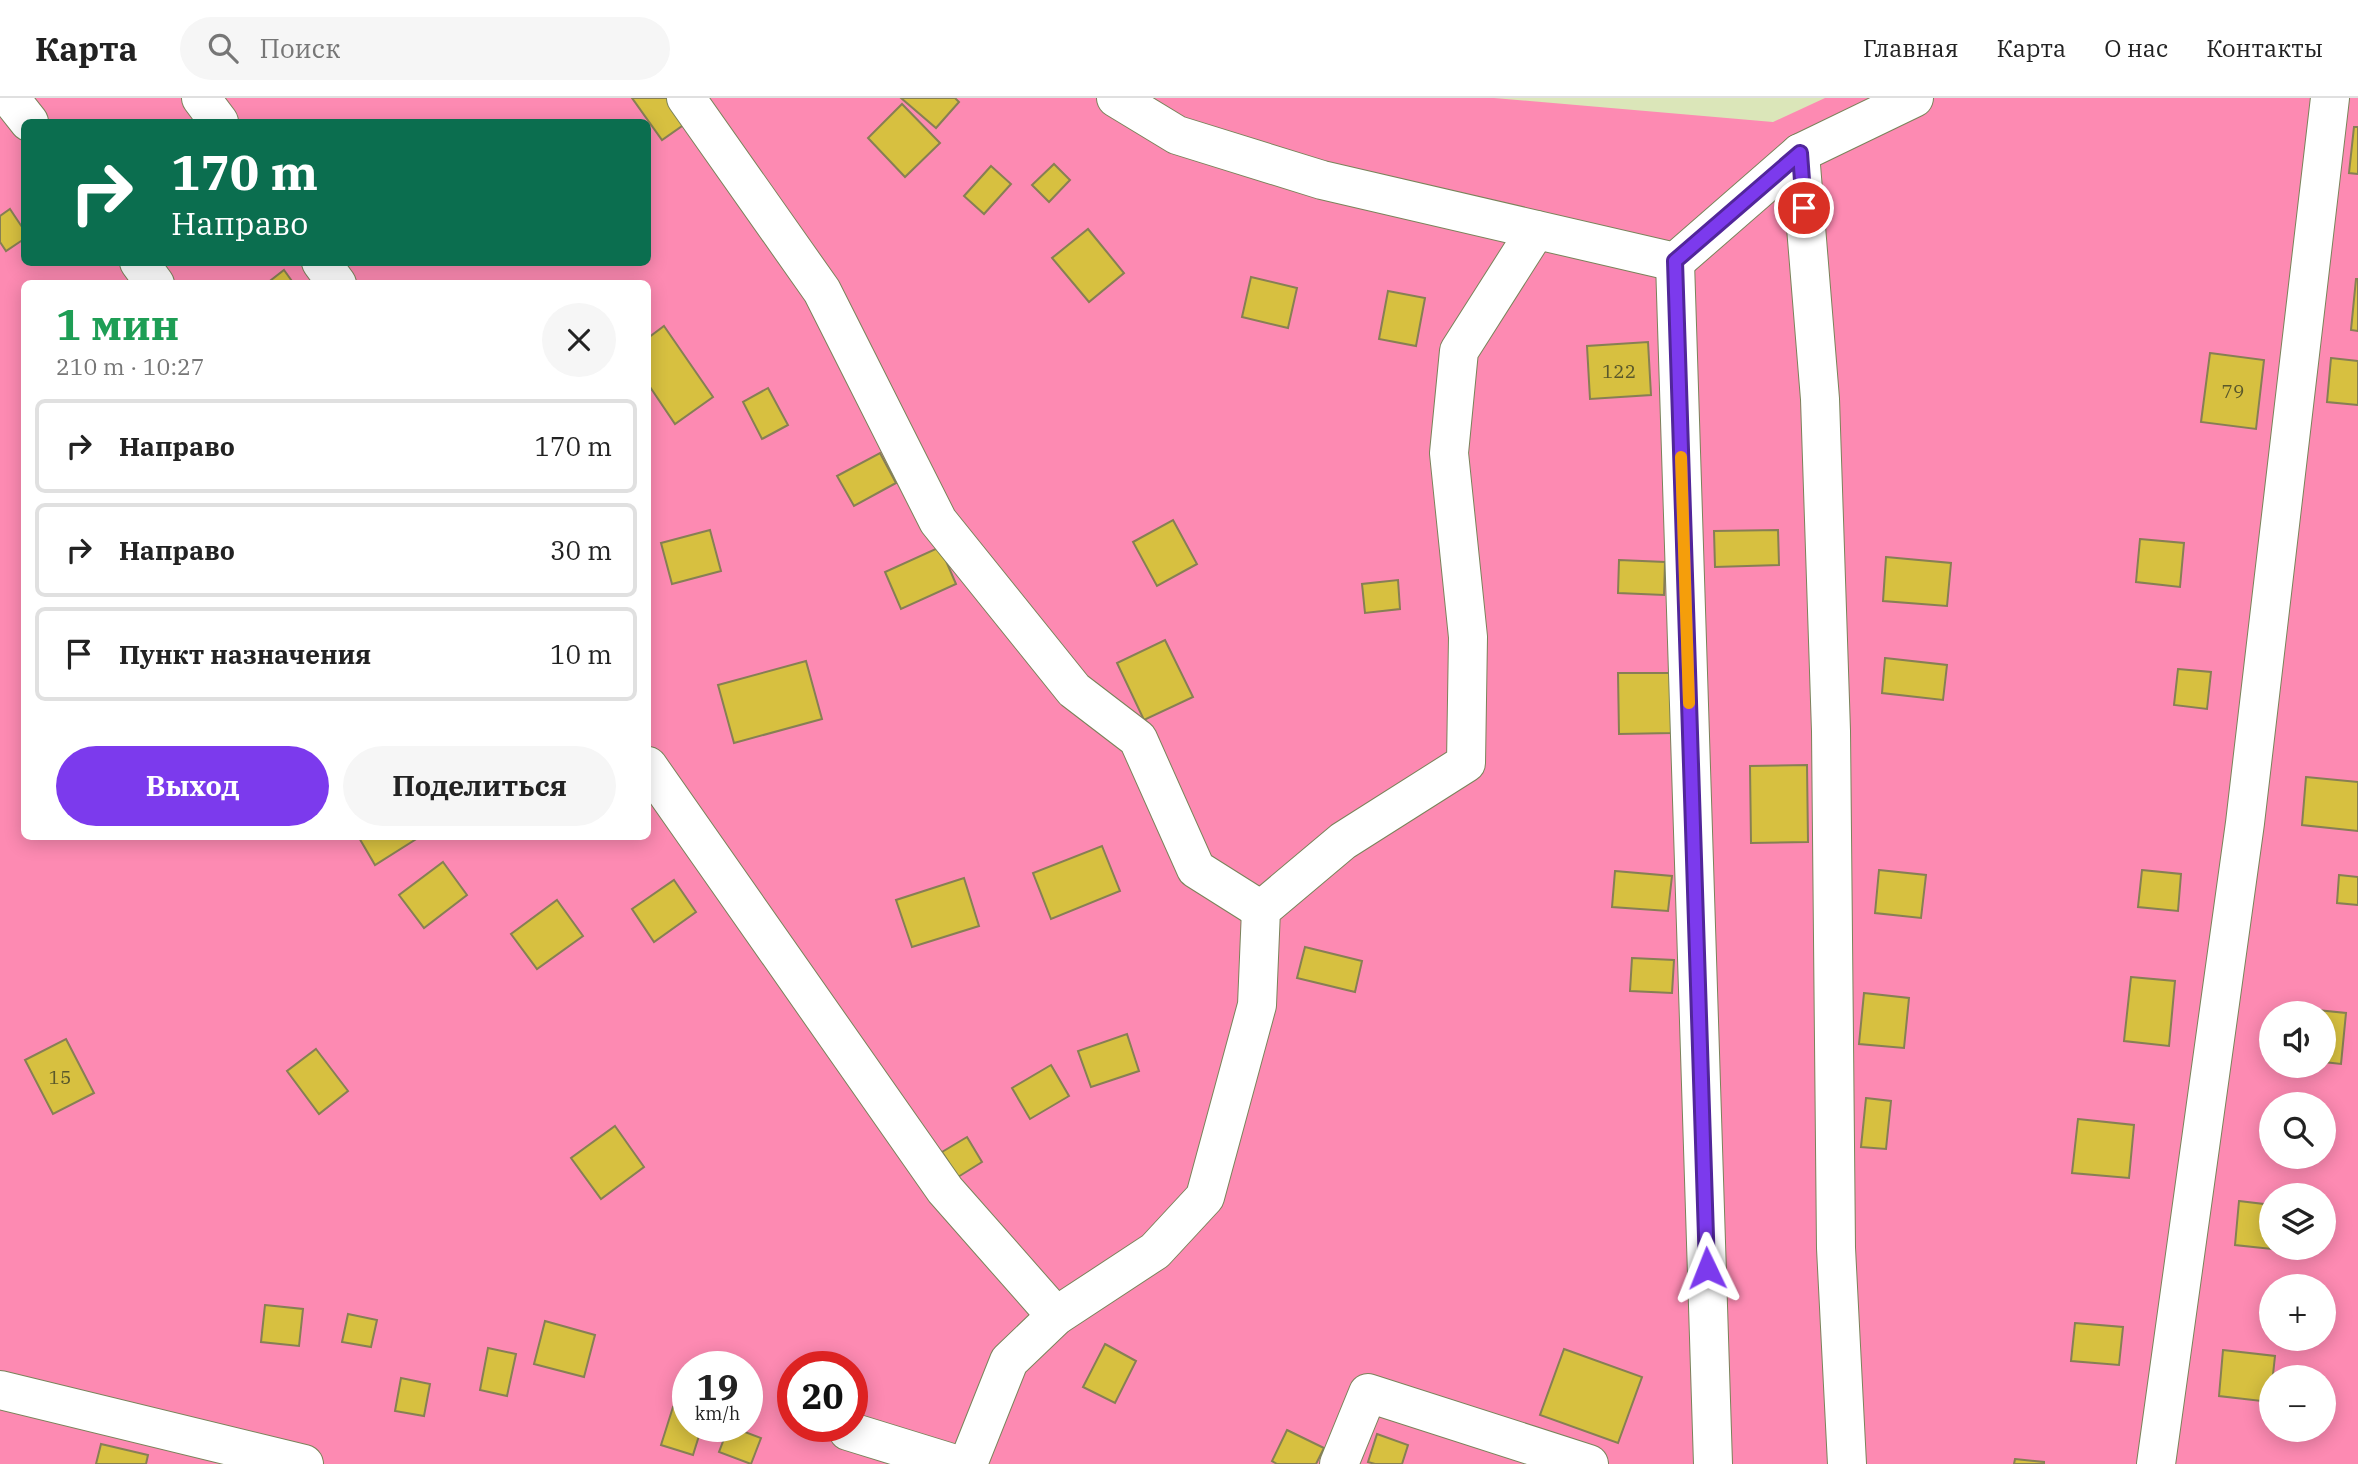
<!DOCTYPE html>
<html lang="ru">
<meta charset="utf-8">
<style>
:root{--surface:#fff;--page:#f6f6f6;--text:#222;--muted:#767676;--line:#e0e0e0;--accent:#7c3aed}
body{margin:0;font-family:"IBM Plex Serif",serif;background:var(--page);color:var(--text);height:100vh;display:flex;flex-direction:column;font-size:26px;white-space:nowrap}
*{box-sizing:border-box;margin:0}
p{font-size:23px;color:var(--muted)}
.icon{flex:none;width:38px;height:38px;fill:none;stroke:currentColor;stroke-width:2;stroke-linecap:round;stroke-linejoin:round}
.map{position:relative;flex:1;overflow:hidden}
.drawer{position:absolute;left:21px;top:182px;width:630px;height:560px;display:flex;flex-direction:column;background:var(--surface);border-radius:10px;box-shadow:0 4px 18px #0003}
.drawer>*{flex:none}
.top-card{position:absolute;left:21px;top:21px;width:630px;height:147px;border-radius:10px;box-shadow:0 4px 18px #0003;background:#0b6e4f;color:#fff;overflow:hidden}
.tools{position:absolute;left:2259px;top:903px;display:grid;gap:14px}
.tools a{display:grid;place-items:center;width:77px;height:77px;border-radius:50%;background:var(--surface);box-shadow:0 4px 18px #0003;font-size:35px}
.speed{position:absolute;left:672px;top:1253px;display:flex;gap:14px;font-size:35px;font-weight:700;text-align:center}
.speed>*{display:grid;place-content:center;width:91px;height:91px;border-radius:50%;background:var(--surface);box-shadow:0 4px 18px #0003;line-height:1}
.speed small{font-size:18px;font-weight:400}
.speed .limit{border:10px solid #d22;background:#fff;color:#111}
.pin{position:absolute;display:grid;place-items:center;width:60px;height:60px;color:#fff;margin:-30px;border:4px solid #fff;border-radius:50%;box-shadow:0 2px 7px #0007}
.me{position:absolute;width:77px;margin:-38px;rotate:358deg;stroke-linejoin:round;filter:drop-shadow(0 0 5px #0008)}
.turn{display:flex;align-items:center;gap:24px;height:147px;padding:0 35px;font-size:32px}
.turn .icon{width:91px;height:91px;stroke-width:2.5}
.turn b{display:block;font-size:49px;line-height:60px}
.round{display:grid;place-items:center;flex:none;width:74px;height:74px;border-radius:37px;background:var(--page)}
.headline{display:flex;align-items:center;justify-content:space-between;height:119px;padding:0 35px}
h1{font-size:42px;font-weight:800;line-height:52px;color:#1e9e55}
.primary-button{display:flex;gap:14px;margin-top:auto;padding:14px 35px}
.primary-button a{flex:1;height:80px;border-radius:42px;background:var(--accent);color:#fff;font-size:28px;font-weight:800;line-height:80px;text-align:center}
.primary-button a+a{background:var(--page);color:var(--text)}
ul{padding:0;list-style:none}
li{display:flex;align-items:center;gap:21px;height:94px;margin:0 14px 10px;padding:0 21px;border:4px solid var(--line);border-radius:10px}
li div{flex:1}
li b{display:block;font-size:26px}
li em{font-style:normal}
header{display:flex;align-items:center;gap:42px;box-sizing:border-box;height:98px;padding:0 35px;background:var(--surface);border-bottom:2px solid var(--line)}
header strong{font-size:33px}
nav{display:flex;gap:38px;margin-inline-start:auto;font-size:24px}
.search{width:490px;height:63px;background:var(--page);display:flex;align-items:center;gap:18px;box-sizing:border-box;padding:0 24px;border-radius:38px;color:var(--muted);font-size:26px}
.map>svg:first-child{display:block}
</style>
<header>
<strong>Карта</strong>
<div class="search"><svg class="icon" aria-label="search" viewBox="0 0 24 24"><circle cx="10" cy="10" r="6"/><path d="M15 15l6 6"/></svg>Поиск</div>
<nav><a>Главная</a><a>Карта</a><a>О нас</a><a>Контакты</a></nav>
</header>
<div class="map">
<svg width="2358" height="1366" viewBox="0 0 2358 1366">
<rect width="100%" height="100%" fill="#dbe6b9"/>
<path fill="#fd8ab2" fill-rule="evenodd" d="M0,0H1494L1773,24L1825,0H2358V1366H0ZM24,24H648V164H24ZM24,186H648V738H24ZM2272,915H2324V968H2272ZM2272,1006H2324V1059H2272ZM2272,1097H2324V1150H2272ZM2272,1188H2324V1241H2272ZM688,1269H747V1328H688ZM793,1269H852V1328H793ZM2272,1279H2324V1332H2272Z"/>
<g fill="#d7c040" stroke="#877f54" stroke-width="2">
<polygon points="632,0 677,0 692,21 662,42"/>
<polygon points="901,0 955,0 959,4 936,30"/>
<polygon points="902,6 940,45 905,79 868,40"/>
<polygon points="2354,29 2358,29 2358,76 2349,75"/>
<polygon points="1054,66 1070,82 1049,104 1032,87"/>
<polygon points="991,68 1011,86 984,116 964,98"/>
<polygon points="10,111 24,132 24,141 6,153 0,144 0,118"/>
<polygon points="1088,131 1124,175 1089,204 1052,160"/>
<polygon points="284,172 294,186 266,186"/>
<polygon points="1251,179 1297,190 1288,230 1242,219"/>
<polygon points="2356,181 2358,181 2358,233 2351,232"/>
<polygon points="1388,193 1425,200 1416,248 1379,241"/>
<polygon points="664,228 713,299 675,326 648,286 648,240"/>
<polygon points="1648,244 1651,297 1590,301 1587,248"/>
<polygon points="2210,255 2264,262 2256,331 2201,324"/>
<polygon points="2331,260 2358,263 2358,307 2327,304"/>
<polygon points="768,290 788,327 762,341 743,304"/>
<polygon points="880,355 896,385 854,408 837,378"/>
<polygon points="1173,422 1197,466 1157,488 1133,444"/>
<polygon points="710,432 721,473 672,486 661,445"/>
<polygon points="1778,432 1779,467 1715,469 1714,433"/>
<polygon points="2140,441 2184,445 2180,489 2136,484"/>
<polygon points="940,449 956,486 901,511 885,474"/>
<polygon points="1886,459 1951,465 1947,508 1883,503"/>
<polygon points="1619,462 1665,464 1664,497 1618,495"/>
<polygon points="1398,482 1400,511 1365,515 1362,486"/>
<polygon points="1165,542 1193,599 1144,622 1117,565"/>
<polygon points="1885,560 1947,567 1943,602 1882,595"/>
<polygon points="806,563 822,621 734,645 718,587"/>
<polygon points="2178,571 2211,574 2207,611 2174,607"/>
<polygon points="1618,575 1671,575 1672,635 1619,636"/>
<polygon points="1807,667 1808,744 1751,745 1750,668"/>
<polygon points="2306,679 2358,684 2358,733 2302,727"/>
<polygon points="358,738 421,738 375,767"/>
<polygon points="1102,748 1120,793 1051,821 1033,775"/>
<polygon points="443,764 467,797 424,830 399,797"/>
<polygon points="1879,772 1926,777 1921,820 1875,815"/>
<polygon points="2142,772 2181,776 2178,813 2138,809"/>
<polygon points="1615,773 1672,778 1668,813 1612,809"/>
<polygon points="2339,777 2358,779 2358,807 2337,805"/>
<polygon points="964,780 979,828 912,849 896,802"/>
<polygon points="674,782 696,814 654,844 632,811"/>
<polygon points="557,802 583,838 537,871 511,836"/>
<polygon points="1305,849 1362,863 1355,894 1297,880"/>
<polygon points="1632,860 1674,862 1672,895 1630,893"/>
<polygon points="2131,879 2175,883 2169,948 2124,943"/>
<polygon points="1864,895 1909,900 1904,950 1859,946"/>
<polygon points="2307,911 2346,915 2341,966 2324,964 2324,915 2307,915"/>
<polygon points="1127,936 1139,973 1091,989 1078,953"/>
<polygon points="66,941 94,995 53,1016 25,962"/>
<polygon points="316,951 348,993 319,1016 287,973"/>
<polygon points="1051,967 1069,998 1030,1021 1012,990"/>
<polygon points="1866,1000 1891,1003 1886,1051 1861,1049"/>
<polygon points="2078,1021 2134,1027 2129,1080 2072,1075"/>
<polygon points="615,1028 644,1069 601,1101 571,1060"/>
<polygon points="967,1039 982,1064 958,1079 942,1054"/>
<polygon points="2239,1103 2272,1107 2272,1150 2281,1150 2281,1152 2235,1147"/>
<polygon points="265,1207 303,1211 299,1248 261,1244"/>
<polygon points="348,1216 377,1222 371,1249 342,1244"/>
<polygon points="545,1223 595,1237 584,1279 534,1266"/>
<polygon points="2075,1225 2123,1229 2119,1267 2071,1263"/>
<polygon points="1105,1246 1136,1263 1115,1305 1083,1289"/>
<polygon points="488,1250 516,1256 507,1298 480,1292"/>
<polygon points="1564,1251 1642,1279 1618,1345 1540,1317"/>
<polygon points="2223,1252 2275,1258 2270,1304 2219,1298"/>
<polygon points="401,1280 430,1286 424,1318 395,1313"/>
<polygon points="673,1309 688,1314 688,1328 702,1328 693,1357 661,1347"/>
<polygon points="729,1328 761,1340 751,1366 719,1354"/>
<polygon points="1287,1332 1324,1350 1316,1366 1277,1366 1272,1363"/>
<polygon points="1377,1336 1408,1347 1402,1366 1375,1366 1368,1364"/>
<polygon points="101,1346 148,1357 146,1366 96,1366"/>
<polygon points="2015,1361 2044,1364 2044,1366 2014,1366"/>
</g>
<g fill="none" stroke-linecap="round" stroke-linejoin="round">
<g stroke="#7a835a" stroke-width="40">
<g id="minor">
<polyline points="10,0 29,24"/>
<polyline points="201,0 219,24"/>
<polyline points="686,0 822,193 938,423 1074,592 1138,641 1196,771 1261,812"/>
<polyline points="1116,0 1177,37 1322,82 1675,164 1800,55 1914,0"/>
<polyline points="1800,55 1820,301 1831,633 1836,1150 1847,1366"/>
<polyline points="139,164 155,186"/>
<polyline points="321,164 337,186"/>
<polyline points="1675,164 1713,1366"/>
<polyline points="648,668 945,1092 1056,1218"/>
<polyline points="0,1292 304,1366"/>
<polyline points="848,1333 955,1366"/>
<polyline points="968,1366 1009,1263 1056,1218 1155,1153 1205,1099 1257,907 1261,812 1343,743 1466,665 1468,539 1449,355 1459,253 1536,132"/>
<polyline points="1339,1366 1368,1295 1589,1366"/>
<polyline points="2156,1366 2245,725 2330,0"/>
</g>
</g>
<use href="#minor" stroke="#fff" stroke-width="38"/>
</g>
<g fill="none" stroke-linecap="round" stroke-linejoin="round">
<g stroke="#51269a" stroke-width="18">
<polyline id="route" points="1707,1170 1675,163 1800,55 1804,110"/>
</g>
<use href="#route" stroke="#7c3aed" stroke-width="12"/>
<polyline stroke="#f59e0b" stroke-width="12" points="1681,359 1689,605"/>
</g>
<g text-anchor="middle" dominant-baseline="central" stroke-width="5" stroke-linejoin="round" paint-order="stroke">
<g font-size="19" fill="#5a582b">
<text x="1619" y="273">122</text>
<text x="2233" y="293">79</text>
<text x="60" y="979">15</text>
</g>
</g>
</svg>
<div class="tools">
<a><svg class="icon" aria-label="sound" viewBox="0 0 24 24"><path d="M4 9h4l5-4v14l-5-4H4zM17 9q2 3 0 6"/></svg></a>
<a><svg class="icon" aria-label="search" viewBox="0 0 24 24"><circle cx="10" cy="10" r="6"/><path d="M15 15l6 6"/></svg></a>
<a><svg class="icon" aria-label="layers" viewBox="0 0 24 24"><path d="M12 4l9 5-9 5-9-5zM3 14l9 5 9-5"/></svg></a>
<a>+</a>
<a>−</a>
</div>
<div class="speed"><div>19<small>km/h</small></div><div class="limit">20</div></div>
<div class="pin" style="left:1804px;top:110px;background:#d93025"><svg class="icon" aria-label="arrive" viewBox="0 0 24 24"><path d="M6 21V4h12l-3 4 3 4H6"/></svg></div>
<svg class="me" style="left:1707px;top:1170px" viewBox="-20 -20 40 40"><path d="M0-17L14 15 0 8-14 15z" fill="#7c3aed" stroke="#fff" stroke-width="4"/></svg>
<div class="top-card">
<div class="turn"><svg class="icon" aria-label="right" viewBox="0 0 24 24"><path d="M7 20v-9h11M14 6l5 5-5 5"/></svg><div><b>170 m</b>Направо</div></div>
</div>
<section class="drawer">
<div class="headline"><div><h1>1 мин</h1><p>210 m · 10:27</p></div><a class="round"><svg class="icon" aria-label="close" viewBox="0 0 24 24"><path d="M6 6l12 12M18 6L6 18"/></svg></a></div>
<ul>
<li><svg class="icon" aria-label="right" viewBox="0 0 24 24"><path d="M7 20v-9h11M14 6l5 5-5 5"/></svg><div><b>Направо</b></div><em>170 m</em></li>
<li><svg class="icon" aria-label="right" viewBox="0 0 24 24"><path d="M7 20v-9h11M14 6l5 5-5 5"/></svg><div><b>Направо</b></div><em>30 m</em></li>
<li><svg class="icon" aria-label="arrive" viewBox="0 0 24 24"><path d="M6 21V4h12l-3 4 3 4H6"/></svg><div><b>Пункт назначения</b></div><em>10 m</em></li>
</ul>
<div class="primary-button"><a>Выход</a><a>Поделиться</a></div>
</section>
</div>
